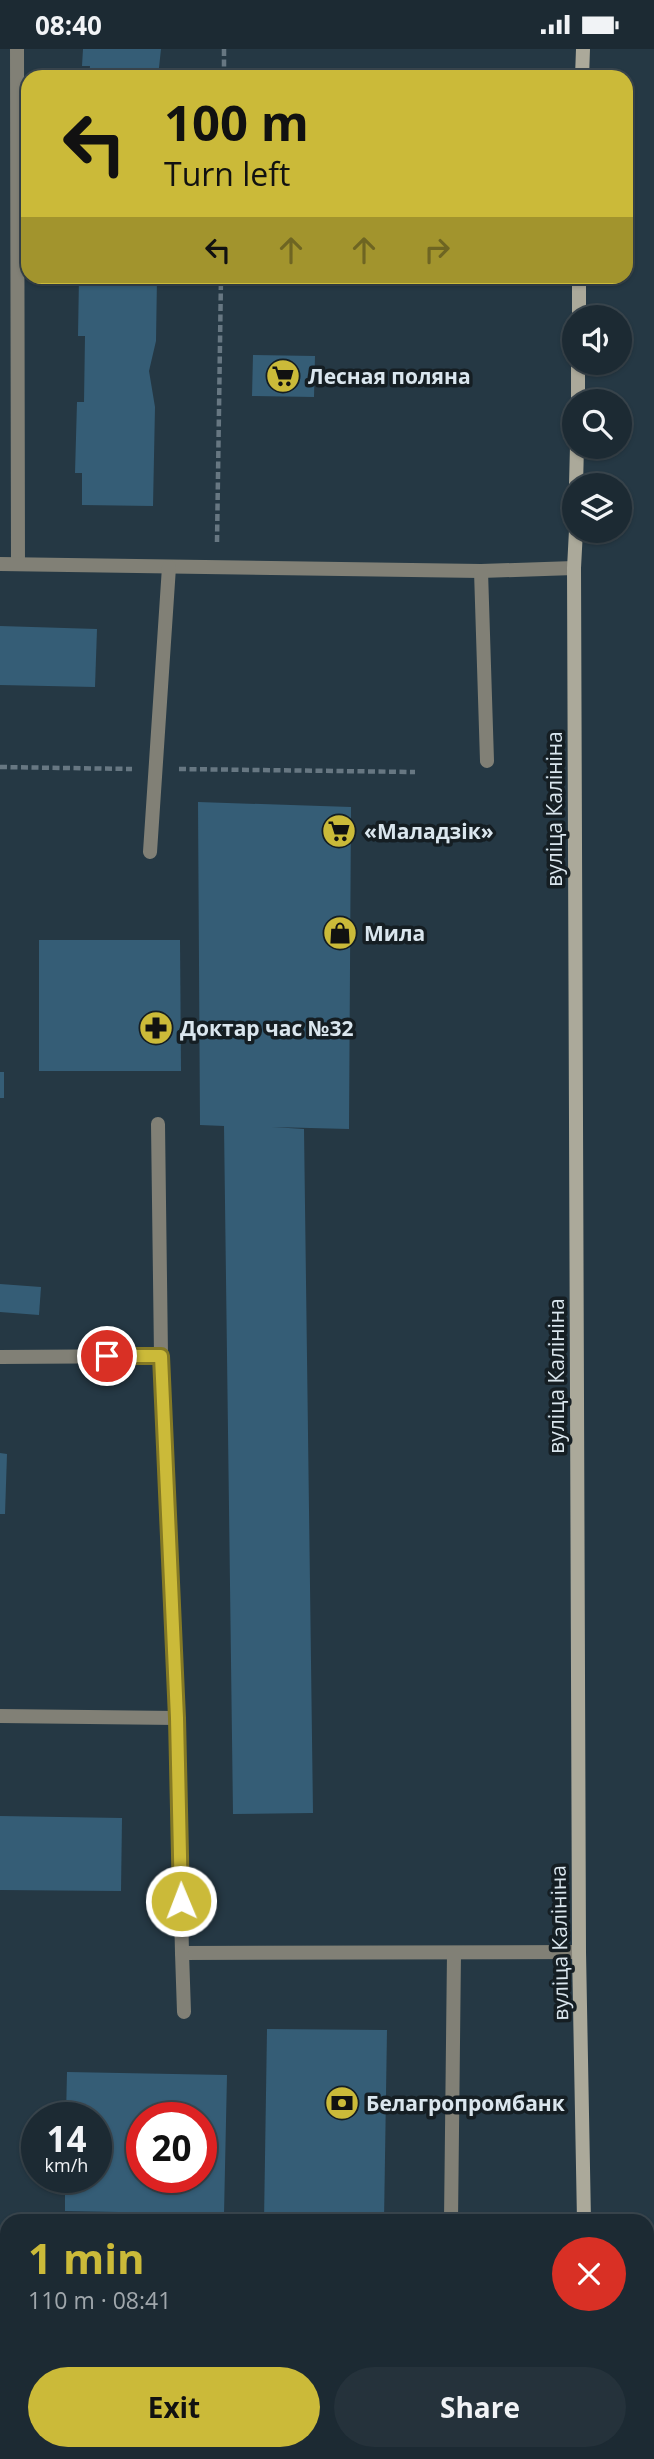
<!DOCTYPE html>
<meta charset="utf-8">
<style>
:root{--surface:#1c2a33;--page:#25323b;--text:#f1f3f6;--muted:#a0a7ac;--line:#3a464e;--accent:#cbba39}
body{margin:0;font-family:"Open Sans",sans-serif;background:var(--page);color:var(--text);height:100vh;display:flex;flex-direction:column;font-size:26px;white-space:nowrap}
*{box-sizing:border-box;margin:0}
p{font-size:23px;color:var(--muted)}
.icon{flex:none;width:38px;height:38px;fill:none;stroke:currentColor;stroke-width:2;stroke-linecap:round;stroke-linejoin:round}
.map{position:relative;flex:1;overflow:hidden}
.details{position:absolute;left:0px;top:2165px;width:654px;height:247px;display:flex;flex-direction:column;background:var(--surface);border-radius:21px 21px 0 0;box-shadow:0 2px 5px #0004,0 0 0 2px var(--line)}
.details>*{flex:none}
.guide{position:absolute;left:21px;top:21px;width:612px;height:214px;border-radius:21px;box-shadow:0 2px 5px #0004,0 0 0 2px var(--line);background:#cbba39;color:#111;overflow:hidden}
.tools{position:absolute;left:562px;top:256px;display:grid;gap:14px}
.tools a{display:grid;place-items:center;width:70px;height:70px;border-radius:50%;background:var(--surface);box-shadow:0 2px 5px #0004,0 0 0 2px var(--line);font-size:35px}
.speed{position:absolute;left:21px;top:2053px;display:flex;gap:14px;font-size:35px;font-weight:700;text-align:center}
.speed>*{display:grid;place-content:center;width:91px;height:91px;border-radius:50%;background:var(--surface);box-shadow:0 2px 5px #0004,0 0 0 2px var(--line);line-height:1}
.speed small{font-size:18px;font-weight:400}
.speed .limit{border:10px solid #d22;background:#fff;color:#111}
.pin{position:absolute;display:grid;place-items:center;width:60px;height:60px;color:#fff;margin:-30px;border:4px solid #fff;border-radius:50%;box-shadow:0 2px 7px #0007}
.me{position:absolute;width:77px;margin:-38px;rotate:359deg;stroke-linejoin:round;filter:drop-shadow(0 0 5px #0008)}
.turn{display:flex;align-items:center;gap:24px;height:147px;padding:0 28px;font-size:32px}
.turn .icon{width:91px;height:91px;stroke-width:2.5}
.turn b{display:block;font-size:49px;line-height:60px}
.lanes{display:flex;align-items:center;height:66px;padding:0 28px;background:#0003;justify-content:center;gap:35px;direction:ltr}
.lanes .off{opacity:.35}
.round{display:grid;place-items:center;flex:none;width:74px;height:74px;border-radius:37px;background:var(--page)}
.summary{display:flex;align-items:center;justify-content:space-between;height:119px;padding:0 28px}
h1{font-size:42px;font-weight:700;line-height:52px;color:var(--accent)}
.cta{display:flex;gap:14px;margin-top:auto;padding:14px 28px}
.cta a{flex:1;height:80px;border-radius:42px;background:var(--accent);color:#111;font-size:28px;font-weight:700;line-height:80px;text-align:center}
.cta a+a{background:var(--page);color:var(--text)}
.status{display:flex;justify-content:space-between;align-items:center;height:49px;padding:0 35px;background:var(--surface);direction:ltr}
.status svg{height:19px;fill:currentColor}
.map>svg:first-child{display:block}
</style>
<div class="status"><b>08:40</b><svg viewBox="0 0 49 12"><path d="M0 12V9h3v3zM5 12V6h3v6zM10 12V3h3v9zM15 12V0h3v12zM26 1h20v11H26zM47 4h2v5h-2z"/></svg></div>
<div class="map">
<svg width="654" height="2410" viewBox="0 0 654 2410">
<rect width="100%" height="100%" fill="#253844"/>
<g fill="#355d76" fill-rule="evenodd">
<polygon points="83,0 161,0 158,28 89,28 90,17 82,17"/>
<polygon points="79,228 157,228 156,292 149,322 155,358 153,457 82,456 82,424 75,424 77,353 84,353 85,287 78,287"/>
<polygon points="253,306 315,307 314,348 252,347"/>
<polygon points="0,577 97,580 95,638 0,636"/>
<polygon points="198,753 351,758 349,1080 272,1078 304,1080 313,1764 233,1765 224,1077 200,1076"/>
<polygon points="39,891 180,891 181,1022 39,1022"/>
<rect x="0" y="1023" width="4" height="26"/>
<polygon points="0,1235 41,1238 39,1266 0,1263"/>
<polygon points="0,1404 7,1405 5,1465 0,1465"/>
<polygon points="0,1767 122,1769 121,1842 0,1841"/>
<polygon points="267,1980 387,1981 384,2172 264,2172"/>
<path d="M67,2023L227,2026L224,2165L65,2162V2128H96V2068H66ZM142,2068H201V2128H142Z"/>
<rect x="260" y="2404" width="73" height="6"/>
</g>
<g fill="none" stroke-linecap="round" stroke-linejoin="round">
<g stroke="#677782" stroke-width="4.5" stroke-dasharray="7 3.5" stroke-linecap="butt">
<polyline points="224,28 224,0"/>
<polyline points="217,493 221,228"/>
<polyline points="0,718 132,720"/>
<polyline points="179,720 415,723"/>
</g>
<g stroke="#818076" stroke-width="14">
<polyline points="17,0 18,515"/>
<polyline points="0,515 481,522 574,519"/>
<polyline points="481,522 487,712"/>
<polyline points="150,803 169,518"/>
<polyline points="158,1075 161,1307"/>
<polyline points="0,1308 161,1307 177,1669"/>
<polyline points="0,1667 177,1669 182,1904 579,1903"/>
<polyline points="182,1904 184,1963"/>
<polyline points="451,2172 454,1904"/>
<polyline points="193,2410 193,2404"/>
</g>
<g stroke="#aba99a" stroke-width="14">
<polyline points="582,28 583,0"/>
<polyline points="579,268 579,228"/>
<polyline points="578,352 578,313"/>
<polyline points="576,436 577,397"/>
<polyline points="576,481 574,519 579,1903 584,2172"/>
<polyline points="588,2404 588,2410"/>
</g>
</g>
<g fill="none" stroke-linecap="round" stroke-linejoin="round">
<g stroke="#847925" stroke-width="18">
<polyline id="route" points="107,1307 161,1307 177,1669 181,1852"/>
</g>
<use href="#route" stroke="#cbba39" stroke-width="12"/>
</g>
<defs>
<g id="supermarket-disc" transform="scale(1.75)"><circle r="9.5" fill="#cbba39" stroke="#151e23"/><path d="M-6-5.5h2.5l.6 2H6L4.5 2H-2.5L-4.4-4H-6ZM-1.5 3.2a1.3 1.3 0 1 0 .1 0ZM3 3.2a1.3 1.3 0 1 0 .1 0Z" fill="#111"/></g>
<g id="shop-disc" transform="scale(1.75)"><circle r="9.5" fill="#cbba39" stroke="#151e23"/><path d="M-5-2.5h2.3a2.7 3.5 0 0 1 5.4 0H5L5.5 6h-11ZM-1.5-2.5h3a1.5 2.3 0 0 0-3 0Z" fill="#111"/></g>
<g id="pharmacy-disc" transform="scale(1.75)"><circle r="9.5" fill="#cbba39" stroke="#151e23"/><path d="M-2-6h4v4h4v4h-4v4h-4v-4h-4v-4h4Z" fill="#111"/></g>
<g id="bank-disc" transform="scale(1.75)"><circle r="9.5" fill="#cbba39" stroke="#151e23"/><path d="M-6-4H6V4H-6ZM0-2.3a2.3 2.3 0 1 0 0 4.6a2.3 2.3 0 1 0 0-4.6Z" fill="#111"/></g>
</defs>
<g fill-rule="evenodd">
<use href="#supermarket-disc" x="283" y="327"/>
<use href="#supermarket-disc" x="339" y="782"/>
<use href="#shop-disc" x="340" y="884"/>
<use href="#pharmacy-disc" x="156" y="979"/>
<use href="#bank-disc" x="342" y="2054"/>
</g>
<g text-anchor="middle" dominant-baseline="central" stroke-width="7" stroke-linejoin="round" paint-order="stroke">
<g font-size="21" font-weight="bold" fill="#dae6ee" stroke="#151e23" text-anchor="start">
<text x="308" y="327">Лесная поляна</text>
<text x="364" y="782">«Маладзік»</text>
<text x="364" y="884">Мила</text>
<text x="180" y="979">Доктар час №32</text>
<text x="366" y="2054">Белагропромбанк</text>
</g>
<g font-size="21" fill="#dae6ee" stroke="#151e23">
<text transform="translate(554 760) rotate(-90)">вуліца Калініна</text>
<text transform="translate(556 1327) rotate(-90)">вуліца Калініна</text>
<text transform="translate(559 1894) rotate(-91)">вуліца Калініна</text>
</g>
</g>
</svg>
<div class="tools">
<a><svg class="icon" aria-label="sound" viewBox="0 0 24 24"><path d="M4 9h4l5-4v14l-5-4H4zM17 9q2 3 0 6"/></svg></a>
<a><svg class="icon" aria-label="search" viewBox="0 0 24 24"><circle cx="10" cy="10" r="6"/><path d="M15 15l6 6"/></svg></a>
<a><svg class="icon" aria-label="layers" viewBox="0 0 24 24"><path d="M12 4l9 5-9 5-9-5zM3 14l9 5 9-5"/></svg></a>
</div>
<div class="speed"><div>14<small>km/h</small></div><div class="limit">20</div></div>
<div class="pin" style="left:107px;top:1307px;background:#d93025"><svg class="icon" aria-label="arrive" viewBox="0 0 24 24"><path d="M6 21V4h12l-3 4 3 4H6"/></svg></div>
<svg class="me" style="left:181px;top:1852px" viewBox="-20 -20 40 40"><circle r="17" fill="#cbba39" stroke="#fff" stroke-width="3"/><path d="M0-11L8 9 0 5-8 9z" fill="#fff"/></svg>
<div class="guide">
<div class="turn"><svg class="icon" aria-label="left" viewBox="0 0 24 24"><path d="M17 20v-9H6M10 6l-5 5 5 5"/></svg><div><b>100 m</b>Turn left</div></div>
<div class="lanes"><svg class="icon" aria-label="left" viewBox="0 0 24 24"><path d="M17 20v-9H6M10 6l-5 5 5 5"/></svg><svg class="icon off" aria-label="ahead" viewBox="0 0 24 24"><path d="M12 20V5M6 11l6-6 6 6"/></svg><svg class="icon off" aria-label="ahead" viewBox="0 0 24 24"><path d="M12 20V5M6 11l6-6 6 6"/></svg><svg class="icon off" aria-label="right" viewBox="0 0 24 24"><path d="M7 20v-9h11M14 6l5 5-5 5"/></svg></div>
</div>
<section class="details">
<div class="summary"><div><h1>1 min</h1><p>110 m · 08:41</p></div><a class="round" style="background:#d93025;color:#fff"><svg class="icon" aria-label="close" viewBox="0 0 24 24"><path d="M6 6l12 12M18 6L6 18"/></svg></a></div>
<div class="cta"><a>Exit</a><a>Share</a></div>
</section>
</div>
